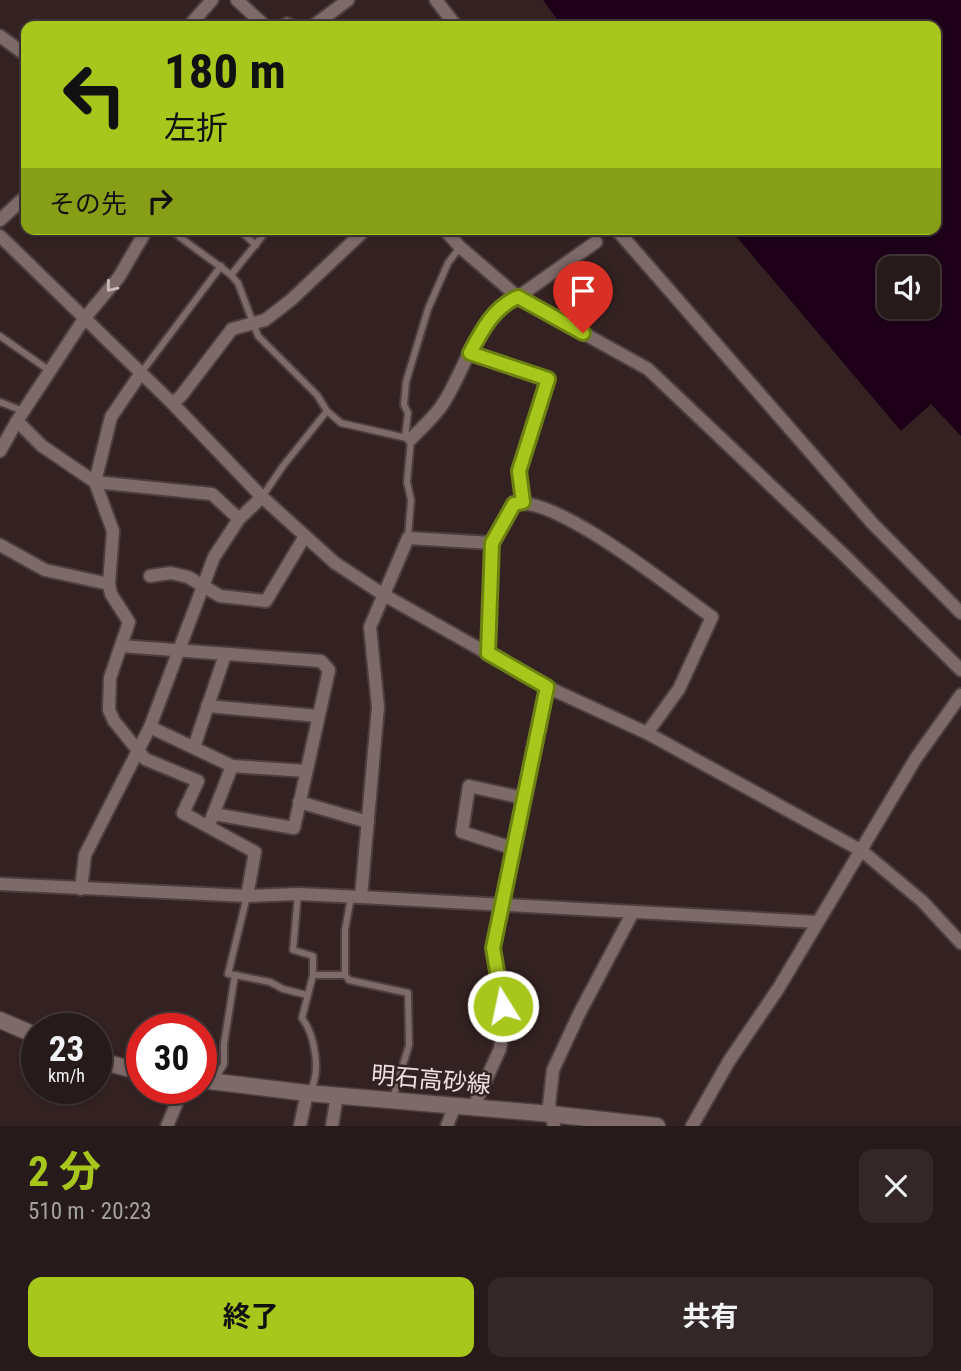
<!DOCTYPE html>
<html lang="ja">
<meta charset="utf-8">
<style>
:root{--surface:#271a1a;--page:#332727;--text:#f1f3f6;--muted:#a4a1a2;--line:#433839;--accent:#a8c71c}
body{margin:0;font-family:"Roboto Condensed","Noto Sans JP",sans-serif;background:var(--page);color:var(--text);height:100vh;display:flex;flex-direction:column;font-size:26px;white-space:nowrap}
*{box-sizing:border-box;margin:0}
p{font-size:23px;color:var(--muted)}
.icon{flex:none;width:38px;height:38px;fill:none;stroke:currentColor;stroke-width:2;stroke-linecap:round;stroke-linejoin:round}
.map{position:relative;height:1126px;overflow:hidden}
.drawer{display:flex;flex-direction:column;background:var(--surface);flex:1}
.drawer>*{flex:none}
.top-card{position:absolute;left:21px;top:21px;width:920px;height:214px;border-radius:14px;box-shadow:0 2px 5px #0004,0 0 0 2px var(--line);background:#a8c71c;color:#111;overflow:hidden}
.controls{position:absolute;left:877px;top:256px;display:grid;gap:14px}
.controls a{display:grid;place-items:center;width:63px;height:63px;border-radius:14px;background:var(--surface);box-shadow:0 2px 5px #0004,0 0 0 2px var(--line);font-size:35px}
.speed{position:absolute;left:21px;top:1013px;display:flex;gap:14px;font-size:35px;font-weight:700;text-align:center}
.speed>*{display:grid;place-content:center;width:91px;height:91px;border-radius:50%;background:var(--surface);box-shadow:0 2px 5px #0004,0 0 0 2px var(--line);line-height:1}
.speed small{font-size:18px;font-weight:400}
.speed .limit{border:10px solid #d22;background:#fff;color:#111}
.pin{position:absolute;display:grid;place-items:center;width:60px;height:60px;color:#fff;margin:-72px -30px;border-radius:50% 50% 50% 0;rotate:-45deg;box-shadow:0 0 7px #0007}
.pin .icon{rotate:45deg}
.me{position:absolute;width:77px;margin:-38px;rotate:350deg;stroke-linejoin:round;filter:drop-shadow(0 0 5px #0008)}
.turn{display:flex;align-items:center;gap:24px;height:147px;padding:0 28px;font-size:32px}
.turn .icon{width:91px;height:91px;stroke-width:2.5}
.turn b{display:block;font-size:49px;line-height:60px}
.then{display:flex;align-items:center;height:66px;padding:0 28px;background:#0003;gap:14px;font-size:26px}
.round{display:grid;place-items:center;flex:none;width:74px;height:74px;border-radius:14px;background:var(--page)}
.head{display:flex;align-items:center;justify-content:space-between;height:119px;padding:0 28px}
h1{font-size:42px;font-weight:700;line-height:52px;color:var(--accent)}
.button{display:flex;gap:14px;margin-top:auto;padding:14px 28px}
.button a{flex:1;height:80px;border-radius:14px;background:var(--accent);color:#111;font-size:28px;font-weight:700;line-height:80px;text-align:center}
.button a+a{background:var(--page);color:var(--text)}
.map>svg:first-child{display:block}
</style>
<div class="map">
<svg width="961" height="1126" viewBox="0 0 961 1126">
<rect width="100%" height="100%" fill="#342222"/>
<path fill="#1d0018" fill-rule="evenodd" d="M543,0H961V436L931,404L901,431L730,229H936V26H562ZM889,268H928V306H889Z"/>
<g fill="none" stroke-linecap="round" stroke-linejoin="round">
<g stroke="#4d3e3f" stroke-width="10">
<g id="lane">
<path d="M170,229C190,246 211,259 231,275"/>
<polyline points="238,229 256,245"/>
<polyline points="268,229 231,275 238,283 258,336 317,395 327,411 341,423 411,439 407,482 411,500 408,537"/>
<polyline points="0,336 50,371"/>
<polyline points="141,373 221,266"/>
<polyline points="0,402 23,411"/>
<polyline points="405,437 408,413 404,405 406,382 428,309 448,263 460,247"/>
<polyline points="262,497 283,466 327,411"/>
<polyline points="298,894 293,950 313,956 313,975 345,975"/>
<polyline points="351,897 345,930 345,975 349,980 408,993 409,1045 393,1098"/>
<polyline points="235,975 270,982 283,989 307,995"/>
<polyline points="215,1079 224,1064 224,1044 235,975 228,974 247,896"/>
<path d="M309,1092C322,1074 315,1035 302,1018L313,975"/>
</g>
</g>
<g stroke="#4d3e3f" stroke-width="16">
<g id="street">
<polyline points="237,0 265,26"/>
<polyline points="436,0 456,26"/>
<polyline points="189,26 212,0"/>
<polyline points="284,26 287,24 292,26"/>
<polyline points="313,26 348,0"/>
<polyline points="0,36 26,55"/>
<polyline points="0,220 26,196"/>
<polyline points="444,229 460,247 518,297 648,369 844,555 961,670"/>
<polyline points="616,229 873,524 961,613"/>
<polyline points="0,236 172,403 262,497 335,563 384,595 547,687 647,733 862,851 922,901 961,943"/>
<polyline points="470,353 548,379 519,471 523,502"/>
<polyline points="141,373 111,417 95,482 113,531 109,584 111,594 129,622 110,678 109,710 114,721 145,759 198,781 183,813 255,852 247,896"/>
<polyline points="172,403 181,396 232,329 265,320 291,300 366,229"/>
<polyline points="17,421 42,446 95,482 212,494 239,519 262,497"/>
<path d="M411,439C422,427 436,416 444,402C466,368 478,313 518,297L596,242"/>
<polyline points="0,451 17,421 84,319 119,277 147,229"/>
<polyline points="0,545 45,570 109,584"/>
<polyline points="150,576 171,573 188,577 220,596 266,601 305,536"/>
<polyline points="121,646 321,661 329,670 294,828 214,814"/>
<path d="M488,653L492,543L514,504C555,494 675,591 712,617L679,689L647,733"/>
<polyline points="207,706 318,716"/>
<polyline points="150,727 232,766 306,771"/>
<polyline points="194,747 225,655"/>
<polyline points="299,802 368,822"/>
<polyline points="211,820 232,766"/>
<polyline points="512,848 462,832 469,786 523,798"/>
<polyline points="0,884 247,896 298,894 361,897 817,922"/>
<polyline points="81,889 85,855 150,727 214,557 239,519"/>
<polyline points="361,897 378,707 370,627 408,538 492,543"/>
<polyline points="474,1106 500,1049 504,1026 503,1006 493,948 547,687"/>
<polyline points="167,1126 183,1088"/>
<polyline points="300,1126 307,1093"/>
<polyline points="332,1126 337,1095"/>
<polyline points="447,1126 455,1105"/>
<polyline points="554,1126 549,1105 553,1070 579,1014 633,912"/>
<polyline points="692,1126 729,1061 778,989 916,758 961,695"/>
</g>
</g>
<g stroke="#4d3e3f" stroke-width="19">
<g id="secondary">
<polyline points="0,1020 37,1036"/>
<polyline points="96,1060 142,1072"/>
<polyline points="201,1080 307,1093 551,1114 657,1126"/>
</g>
</g>
<use href="#lane" stroke="#7f6a6a" stroke-width="6"/>
<use href="#street" stroke="#7f6a6a" stroke-width="12"/>
<use href="#secondary" stroke="#7f6a6a" stroke-width="16"/>
</g>
<defs><path id="oneway-chevron" d="M-2-3.5L2.5 0L-2 3.5" fill="none" stroke-width="1.6" stroke-linecap="round" stroke-linejoin="round" transform="scale(1.75)"/></defs>
<use stroke="#cbbcbc" href="#oneway-chevron" transform="translate(111 287) rotate(129)"/>
<g fill="none" stroke-linecap="round" stroke-linejoin="round">
<g stroke="#6d8112" stroke-width="18">
<path id="route" d="M503,1006L493,948L547,687L488,653L492,543L514,504L523,502L519,471L548,379L470,353C482,330 494,307 518,297L583,333"/>
</g>
<use href="#route" stroke="#a8c71c" stroke-width="12"/>
</g>
<g text-anchor="middle" dominant-baseline="central" stroke-width="5" stroke-linejoin="round" paint-order="stroke">
<g font-size="24" fill="#ecdfdf" stroke="#342222">
<text transform="translate(431 1080) rotate(5)">明石高砂線</text>
</g>
</g>
</svg>
<div class="controls">
<a><svg class="icon" aria-label="sound" viewBox="0 0 24 24"><path d="M4 9h4l5-4v14l-5-4H4zM17 9q2 3 0 6"/></svg></a>
</div>
<div class="speed"><div>23<small>km/h</small></div><div class="limit">30</div></div>
<div class="pin" style="left:583px;top:333px;background:#d93025"><svg class="icon" aria-label="arrive" viewBox="0 0 24 24"><path d="M6 21V4h12l-3 4 3 4H6"/></svg></div>
<svg class="me" style="left:503px;top:1006px" viewBox="-20 -20 40 40"><circle r="17" fill="#a8c71c" stroke="#fff" stroke-width="3"/><path d="M0-11L8 9 0 5-8 9z" fill="#fff"/></svg>
<div class="top-card">
<div class="turn"><svg class="icon" aria-label="left" viewBox="0 0 24 24"><path d="M17 20v-9H6M10 6l-5 5 5 5"/></svg><div><b>180 m</b>左折</div></div>
<div class="then">その先<svg class="icon" aria-label="right" viewBox="0 0 24 24"><path d="M7 20v-9h11M14 6l5 5-5 5"/></svg></div>
</div>
</div>
<section class="drawer">
<div class="head"><div><h1>2 分</h1><p>510 m · 20:23</p></div><a class="round"><svg class="icon" aria-label="close" viewBox="0 0 24 24"><path d="M6 6l12 12M18 6L6 18"/></svg></a></div>
<div class="button"><a>終了</a><a>共有</a></div>
</section>
